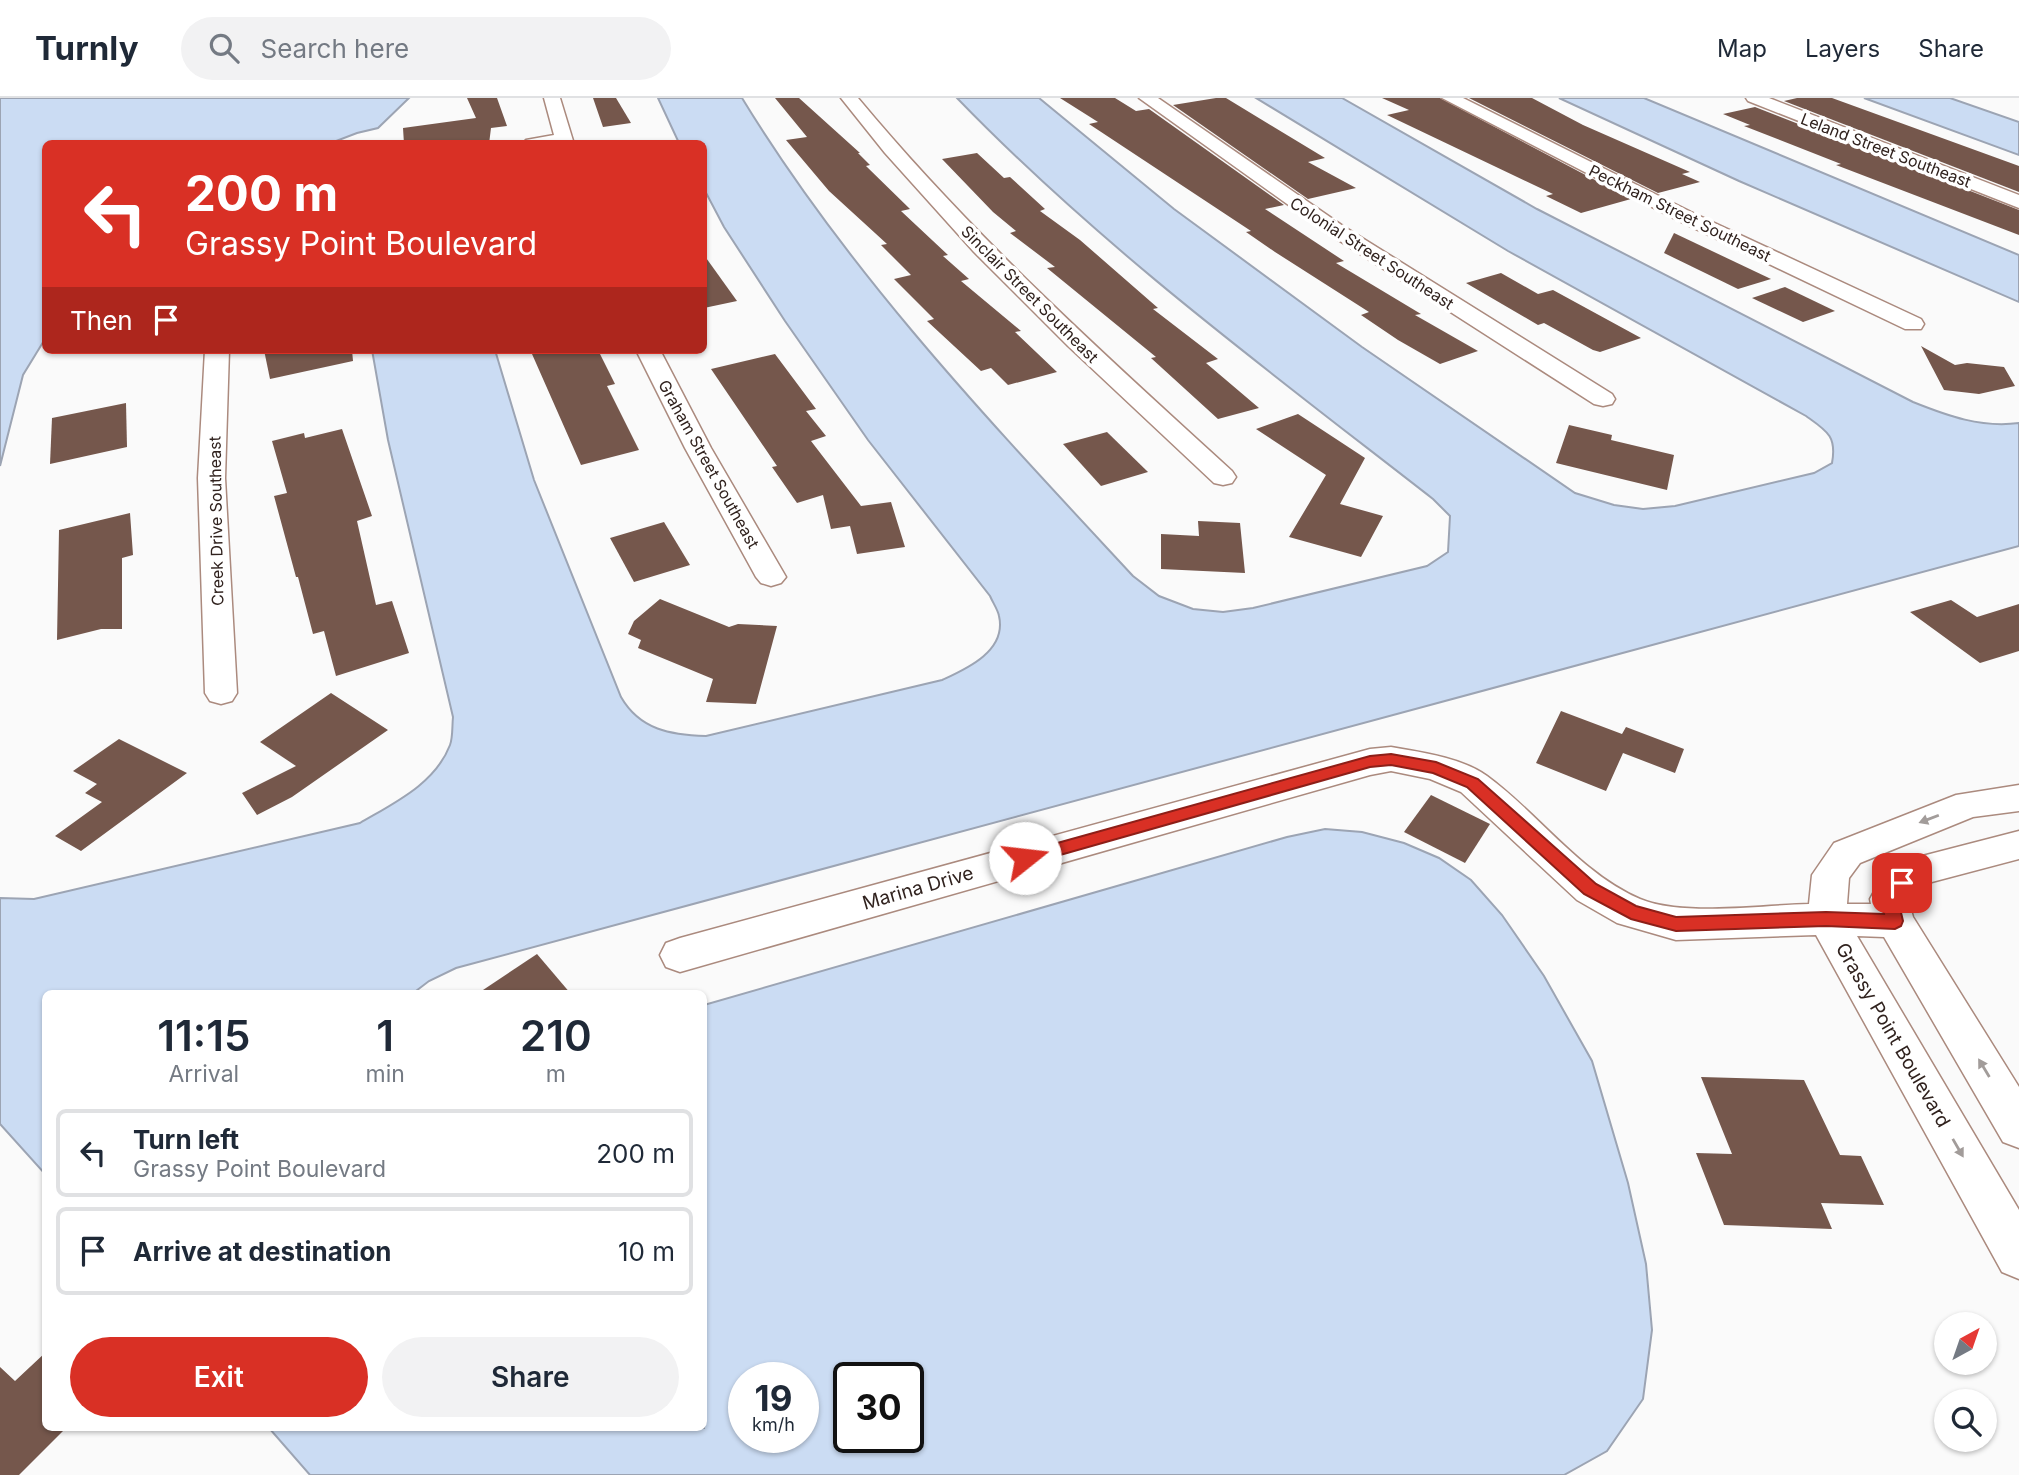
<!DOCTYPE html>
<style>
:root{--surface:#fff;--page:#f2f2f3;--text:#1f2937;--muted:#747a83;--line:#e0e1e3;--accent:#d93025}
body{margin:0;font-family:Inter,sans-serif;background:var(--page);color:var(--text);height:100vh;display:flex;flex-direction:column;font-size:26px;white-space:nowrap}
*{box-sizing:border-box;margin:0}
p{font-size:23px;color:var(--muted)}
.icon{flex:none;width:38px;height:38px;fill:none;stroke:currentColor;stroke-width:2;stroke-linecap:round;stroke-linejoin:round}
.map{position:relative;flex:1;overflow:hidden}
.sheet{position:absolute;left:42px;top:892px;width:665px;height:441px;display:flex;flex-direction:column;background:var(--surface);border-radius:10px;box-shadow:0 2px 5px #0004}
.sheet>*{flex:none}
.hud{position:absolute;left:42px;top:42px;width:665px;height:214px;border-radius:10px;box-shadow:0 2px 5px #0004;background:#d93025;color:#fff;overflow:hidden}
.needle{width:46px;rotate:40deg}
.controls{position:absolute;left:1934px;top:1214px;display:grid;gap:14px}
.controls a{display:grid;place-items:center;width:63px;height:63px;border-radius:50%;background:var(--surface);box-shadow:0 2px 5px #0004;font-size:35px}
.speed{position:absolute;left:728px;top:1264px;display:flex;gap:14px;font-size:35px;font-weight:700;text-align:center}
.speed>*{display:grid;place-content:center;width:91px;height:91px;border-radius:50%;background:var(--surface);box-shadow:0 2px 5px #0004;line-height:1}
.speed small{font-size:18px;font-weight:400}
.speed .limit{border:4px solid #111;border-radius:10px;background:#fff;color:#111}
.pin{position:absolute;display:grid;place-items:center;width:60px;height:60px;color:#fff;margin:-30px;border-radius:14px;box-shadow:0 4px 10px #0006}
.me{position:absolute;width:77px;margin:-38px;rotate:74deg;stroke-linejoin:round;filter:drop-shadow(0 0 5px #0008)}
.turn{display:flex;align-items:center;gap:24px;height:147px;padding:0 28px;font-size:32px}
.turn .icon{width:91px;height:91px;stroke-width:2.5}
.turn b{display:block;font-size:49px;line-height:60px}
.then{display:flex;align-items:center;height:66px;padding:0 28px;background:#0003;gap:14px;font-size:26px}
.eta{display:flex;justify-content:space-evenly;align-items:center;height:119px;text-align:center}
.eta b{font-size:42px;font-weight:600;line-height:49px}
.action{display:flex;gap:14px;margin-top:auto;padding:14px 28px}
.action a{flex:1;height:80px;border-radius:42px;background:var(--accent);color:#fff;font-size:28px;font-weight:600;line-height:80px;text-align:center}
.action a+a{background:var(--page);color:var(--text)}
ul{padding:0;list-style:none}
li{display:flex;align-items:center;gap:21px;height:88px;margin:0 14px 10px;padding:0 14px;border:4px solid var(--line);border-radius:10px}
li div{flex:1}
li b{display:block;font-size:26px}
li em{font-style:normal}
header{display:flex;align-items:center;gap:42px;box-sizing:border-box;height:98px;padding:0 35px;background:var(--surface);border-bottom:2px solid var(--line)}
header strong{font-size:33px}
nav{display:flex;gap:38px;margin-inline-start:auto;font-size:24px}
.search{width:490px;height:63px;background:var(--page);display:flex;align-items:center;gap:18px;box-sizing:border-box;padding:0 24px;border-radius:38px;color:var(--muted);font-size:26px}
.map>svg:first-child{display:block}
</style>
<header>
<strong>Turnly</strong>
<div class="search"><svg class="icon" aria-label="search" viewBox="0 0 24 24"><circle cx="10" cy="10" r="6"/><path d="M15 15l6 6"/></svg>Search here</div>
<nav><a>Map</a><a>Layers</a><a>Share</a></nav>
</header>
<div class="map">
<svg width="2019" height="1377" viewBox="0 0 2019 1377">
<rect width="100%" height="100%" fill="#fafafa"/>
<g fill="#cbdcf3" stroke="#9ca4b3" stroke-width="2" fill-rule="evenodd">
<polygon points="0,0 409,0 378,30 357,35 331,45 46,46 45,241 23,277 0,368"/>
<path d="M658,0H742C850,177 993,327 1133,478L1159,498L1193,511L1223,514L1253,510L1427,468L1448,454L1450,418L1433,401C1270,274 1101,149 957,0H1039L1174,111L1362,249L1575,395L1614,407L1643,411L1675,408L1814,375L1832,365C1837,338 1827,333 1806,318L1508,153L1256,0H1342L1537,111L1913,304C1948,318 1981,330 2019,325V448L456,870L429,883L412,896H46L45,1076L0,1026V800L34,801L360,725C394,705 435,686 450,647C453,639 452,628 453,619L388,342L372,252H495L534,382L621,599C640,632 671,637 706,638L942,582C966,571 1007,553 999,518C998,512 993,505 990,498L868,342L785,223L724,129L704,91V46L679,45Z"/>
<polygon points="1559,0 1644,0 2019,157 2019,204 1739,83"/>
<polygon points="1864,0 1950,0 2019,24 2019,57"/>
<path d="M1325,731L1362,734L1404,745L1439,760L1471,782L1502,817L1544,878L1592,963L1628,1085L1646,1166L1652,1232L1643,1301L1607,1353L1564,1377H310L269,1330H704V907L1287,739ZM803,1279V1339H744V1279ZM908,1279V1339H849V1279Z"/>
</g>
<g fill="#75574c">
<polygon points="467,0 497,0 507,28 491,30 489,46 404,46 403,30 476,20"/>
<polygon points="593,0 616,0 631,25 603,29"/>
<polygon points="775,0 799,0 860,55 858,55 870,67 866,68 910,111 901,113 948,157 943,158 969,181 961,183 1021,233 1015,234 1057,274 1008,287 991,270 981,273 927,223 934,221 894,181 911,177 881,147 887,146 829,93 786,42 807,39"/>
<polygon points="1060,0 1115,0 1136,13 1149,11 1284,107 1265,111 1344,163 1336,165 1421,216 1415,217 1478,253 1440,266 1398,242 1361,217 1369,214 1275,154 1246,134 1251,133 1089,26 1098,24"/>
<polygon points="1216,0 1226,0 1325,60 1308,64 1356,90 1308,101 1173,7"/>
<polygon points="1382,0 1440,0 1631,101 1581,115 1546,98 1553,96 1387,17 1409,12"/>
<polygon points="1469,0 1532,0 1583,27 1690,74 1682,76 1700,84 1658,95"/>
<polygon points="1797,0 1832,0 2019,68 2019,94 1784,3"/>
<polygon points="1755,9 2019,112 2019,137 1836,67 1841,66 1744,28 1750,27 1723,16"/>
<polygon points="977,55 1004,80 1010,79 1045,111 1040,113 1080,142 1158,210 1153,211 1218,261 1206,265 1259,310 1218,321 1151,260 1156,259 1047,170 1055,169 1010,135 1016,133 993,114 942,61"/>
<polygon points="1674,135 1771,181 1738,191 1664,155"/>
<polygon points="704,157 737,203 704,210"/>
<polygon points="1501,175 1538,196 1553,192 1641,240 1600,254 1593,252 1544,225 1538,227 1466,185"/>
<polygon points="1785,189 1835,213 1803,224 1752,200"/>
<polygon points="1921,248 1955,267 1967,265 2004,269 2015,288 1979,296 1944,292"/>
<polygon points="264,252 352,252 353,263 270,281"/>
<polygon points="549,252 598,252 615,286 607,288 639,352 581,367 532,256"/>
<polygon points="775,256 816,311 806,313 826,338 811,343 861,408 891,404 905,449 857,456 850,428 831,431 823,397 797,405 772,369 777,368 711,271"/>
<polygon points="126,305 127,349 50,366 52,320"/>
<polygon points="1298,316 1365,360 1340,406 1383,418 1361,459 1289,439 1326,377 1256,331"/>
<polygon points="1569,327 1612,337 1611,342 1674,357 1667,392 1556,365"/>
<polygon points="342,331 372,418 357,423 376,507 392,503 409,555 336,578 324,533 313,536 298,479 296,479 274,398 287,395 272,343 304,335 305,340"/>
<polygon points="1107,334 1148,374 1101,388 1063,346"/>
<polygon points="130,415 133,457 122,460 122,531 101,531 57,542 59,432"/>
<polygon points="1198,423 1240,425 1245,475 1161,471 1161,436 1199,438"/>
<polygon points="664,424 690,467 634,484 610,440"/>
<polygon points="660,501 729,529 738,526 777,528 756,606 706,604 713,581 638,550 641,542 628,536 634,523"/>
<polygon points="1951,502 1977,519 2019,506 2019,553 1980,565 1910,514"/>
<polygon points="331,595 388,632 292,699 257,717 242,695 296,668 260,644"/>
<polygon points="1561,613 1622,636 1626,629 1684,651 1675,675 1623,655 1606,693 1536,665"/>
<polygon points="119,641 187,675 81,753 55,738 102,704 85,695 97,686 73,673"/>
<polygon points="1431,697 1490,726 1465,765 1404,734"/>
<polygon points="537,856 571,896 477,896"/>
<polygon points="1701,979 1804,982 1840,1057 1861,1058 1884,1107 1821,1105 1832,1131 1724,1127 1696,1055 1732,1056"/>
<polygon points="46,1254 46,1330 66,1330 19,1377 0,1377 0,1269 15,1283"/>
</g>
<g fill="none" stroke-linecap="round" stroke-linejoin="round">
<g stroke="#ab8a7e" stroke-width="3">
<g id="minor">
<polygon points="544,0 560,0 574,46 523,46 526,42 554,37"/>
<path d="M841,0H858C971,136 1101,254 1232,373L1236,379L1232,385L1223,387L1214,385L1068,248L974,154L885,55Z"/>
<polygon points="1139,0 1158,0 1343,128 1612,296 1615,301 1612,306 1603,308 1594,306 1329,136"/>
<polygon points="1442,0 1463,0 1691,114 1921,221 1924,226 1921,231 1905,231 1677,122"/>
<polygon points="1746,0 1769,0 2019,97 2019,110 1748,3"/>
<polygon points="205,252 229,252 225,380 237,595 232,603 221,606 210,603 205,595 198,380"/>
<polygon points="636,252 660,252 711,350 786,479 781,485 771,488 761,485 756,479 685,350"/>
<path d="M1391,649C1420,654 1463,660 1487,678C1539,716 1580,775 1640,801C1683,819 1762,807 1809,806L1812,777L1834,745L1956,697L2019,687V713L1973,719L1860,765L1849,780L1847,806H1871L1870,801L1876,790L1903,763L2019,733V761L1928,785L1909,805L1913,819L2019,989V1050L2003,1044L1884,839L1857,838L2019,1112V1181L2002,1174L1816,837L1676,842L1617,825L1577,802L1461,694L1430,681L1391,673L1370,677L680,874L666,869L660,857L666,845L680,840L1370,651Z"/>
</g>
</g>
<use href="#minor" fill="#fff" fill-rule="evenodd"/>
</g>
<defs><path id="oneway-solid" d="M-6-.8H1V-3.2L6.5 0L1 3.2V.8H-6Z" transform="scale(1.75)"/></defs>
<g fill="#a29c9a">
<use href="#oneway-solid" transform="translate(1929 721) rotate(159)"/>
<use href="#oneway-solid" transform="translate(1984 970) rotate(-121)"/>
<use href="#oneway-solid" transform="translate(1958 1050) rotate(60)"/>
</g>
<path fill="#d93025" stroke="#8d1f18" stroke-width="2" d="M1391,656L1436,664L1478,681L1596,786L1636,808L1676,819L1826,814L1884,816L1881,801C1886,790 1895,776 1908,780L1911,785L1898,802L1903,823L1901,828L1895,831L1826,828L1676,833L1631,821L1584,796L1467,689L1433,675L1391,667L1370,669L1025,767L1019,765L1016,760L1019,756L1025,754L1370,658Z"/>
<g text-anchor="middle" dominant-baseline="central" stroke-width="7" stroke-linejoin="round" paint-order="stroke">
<g font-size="16" fill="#30221e" stroke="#fff">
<text transform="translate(1886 52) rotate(21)">Leland Street Southeast</text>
<text transform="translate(1680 115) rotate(26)">Peckham Street Southeast</text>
<text transform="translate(1372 155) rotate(33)">Colonial Street Southeast</text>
<text transform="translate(1030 196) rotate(45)">Sinclair Street Southeast</text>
<text transform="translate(709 366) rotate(61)">Graham Street Southeast</text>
<text transform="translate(216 423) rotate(-91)">Creek Drive Southeast</text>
</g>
<g font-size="19" fill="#30221e" stroke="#fff">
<text transform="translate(918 790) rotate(-16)">Marina Drive</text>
<text transform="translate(1893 937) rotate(60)">Grassy Point Boulevard</text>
</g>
</g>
</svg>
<div class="controls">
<a><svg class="needle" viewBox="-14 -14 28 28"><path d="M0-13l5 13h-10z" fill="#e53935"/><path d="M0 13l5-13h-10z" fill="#747a83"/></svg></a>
<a><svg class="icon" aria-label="search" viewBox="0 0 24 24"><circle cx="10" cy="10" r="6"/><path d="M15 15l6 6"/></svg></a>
</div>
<div class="speed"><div>19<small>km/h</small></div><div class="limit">30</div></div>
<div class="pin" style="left:1902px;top:785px;background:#d93025"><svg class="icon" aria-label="arrive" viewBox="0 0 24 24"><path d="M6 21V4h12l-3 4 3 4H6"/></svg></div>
<svg class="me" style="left:1025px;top:760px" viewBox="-20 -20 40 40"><circle r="19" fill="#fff"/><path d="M0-13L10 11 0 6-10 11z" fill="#d93025"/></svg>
<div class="hud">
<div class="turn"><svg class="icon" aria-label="left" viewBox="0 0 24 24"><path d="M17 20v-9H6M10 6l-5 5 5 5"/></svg><div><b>200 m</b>Grassy Point Boulevard</div></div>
<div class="then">Then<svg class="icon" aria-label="arrive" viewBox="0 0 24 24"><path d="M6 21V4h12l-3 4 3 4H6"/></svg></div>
</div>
<section class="sheet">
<div class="eta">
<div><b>11:15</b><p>Arrival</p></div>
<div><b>1</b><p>min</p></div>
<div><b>210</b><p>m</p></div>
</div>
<ul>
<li><svg class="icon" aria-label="left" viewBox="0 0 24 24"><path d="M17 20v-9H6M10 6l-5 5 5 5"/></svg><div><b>Turn left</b><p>Grassy Point Boulevard</p></div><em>200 m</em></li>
<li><svg class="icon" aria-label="arrive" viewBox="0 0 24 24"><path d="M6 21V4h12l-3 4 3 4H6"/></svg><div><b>Arrive at destination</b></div><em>10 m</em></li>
</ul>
<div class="action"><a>Exit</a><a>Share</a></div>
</section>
</div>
